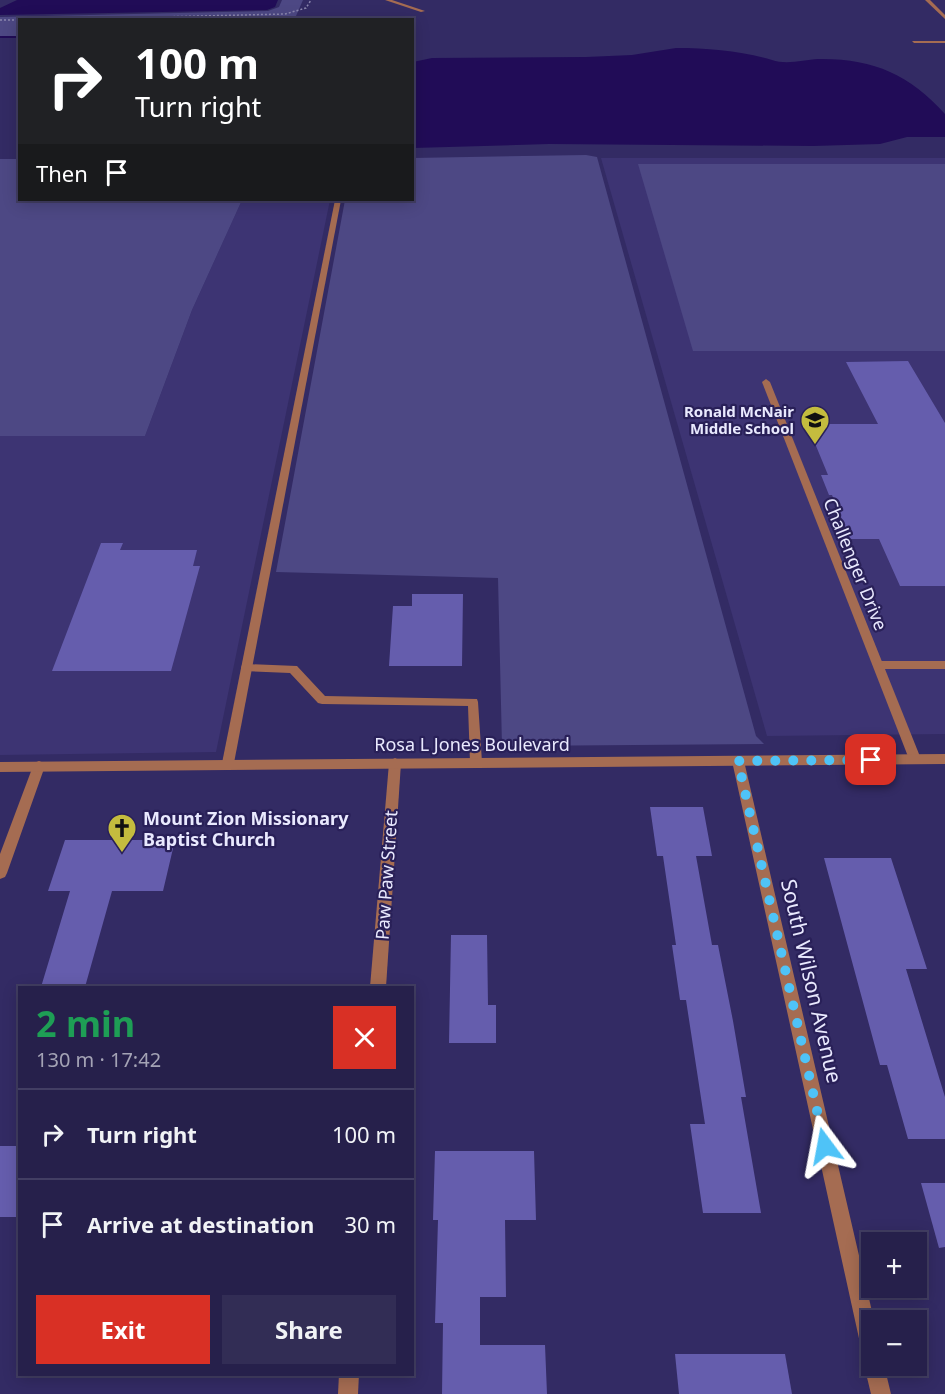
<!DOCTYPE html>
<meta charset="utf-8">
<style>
:root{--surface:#26204b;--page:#322d55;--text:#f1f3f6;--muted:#a4a3b5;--line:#423e63;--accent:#d93025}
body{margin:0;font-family:"Noto Sans",sans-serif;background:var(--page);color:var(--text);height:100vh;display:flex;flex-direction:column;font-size:22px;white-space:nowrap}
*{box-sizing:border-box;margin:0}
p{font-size:20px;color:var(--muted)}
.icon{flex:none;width:33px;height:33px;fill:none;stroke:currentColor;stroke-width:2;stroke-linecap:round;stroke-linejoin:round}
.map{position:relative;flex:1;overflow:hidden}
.panel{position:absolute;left:18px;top:986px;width:396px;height:390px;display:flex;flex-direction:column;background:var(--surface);border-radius:0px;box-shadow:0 3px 15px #0003,0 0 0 2px var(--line)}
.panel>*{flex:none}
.hud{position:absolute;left:18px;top:18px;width:396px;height:183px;border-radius:0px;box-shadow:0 3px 15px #0003,0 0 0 2px var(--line);background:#202124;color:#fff;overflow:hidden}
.tools{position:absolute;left:861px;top:1232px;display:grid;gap:12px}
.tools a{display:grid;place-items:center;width:66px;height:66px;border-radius:0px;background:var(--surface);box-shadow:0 3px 15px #0003,0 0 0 2px var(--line);font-size:30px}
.pin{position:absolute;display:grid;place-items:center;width:51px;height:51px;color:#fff;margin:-26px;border-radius:12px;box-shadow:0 3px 9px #0006}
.me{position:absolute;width:66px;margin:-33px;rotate:347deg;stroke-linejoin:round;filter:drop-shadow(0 0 4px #0008)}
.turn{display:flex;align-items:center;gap:21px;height:126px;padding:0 18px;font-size:27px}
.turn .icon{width:78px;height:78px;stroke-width:2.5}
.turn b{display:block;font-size:42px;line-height:51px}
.then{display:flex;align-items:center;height:57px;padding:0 18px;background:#0003;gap:12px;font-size:22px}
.round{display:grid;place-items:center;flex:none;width:63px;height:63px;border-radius:0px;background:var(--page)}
.head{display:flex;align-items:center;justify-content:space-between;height:102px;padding:0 18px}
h1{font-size:36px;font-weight:700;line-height:45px;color:#1e9e55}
.cta{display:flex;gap:12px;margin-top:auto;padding:12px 18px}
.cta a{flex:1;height:69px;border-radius:0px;background:var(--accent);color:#fff;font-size:24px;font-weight:700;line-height:69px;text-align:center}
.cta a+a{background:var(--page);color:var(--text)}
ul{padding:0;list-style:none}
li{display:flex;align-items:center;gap:18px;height:90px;padding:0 18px;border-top:2px solid var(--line)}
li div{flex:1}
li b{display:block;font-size:22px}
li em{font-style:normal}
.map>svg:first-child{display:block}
</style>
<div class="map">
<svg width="945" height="1394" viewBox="0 0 945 1394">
<rect width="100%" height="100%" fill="#332b64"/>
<g fill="#3d3473">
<polygon points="601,158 945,158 945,734 767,736"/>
<polygon points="242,200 330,200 216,752 0,755 0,436 145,436 192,310"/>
</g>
<g fill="#4d4884">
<polygon points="282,0 303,0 296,16 185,20 20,20 19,36 0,36 0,17 268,11 279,7"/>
<polygon points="586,155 597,157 756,736 764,744 502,746 498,578 276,572 345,200 412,200 413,158"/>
<polygon points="0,159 19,159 20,200 242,200 192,310 145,436 0,436"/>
<polygon points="638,164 945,164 945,351 693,351"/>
</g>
<g fill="#210c57">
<polygon points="17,0 278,0 275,7 267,10 0,15 0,8"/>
<path d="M676,48C709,48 742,51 772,60C786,65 804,60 818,59C872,58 909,74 945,114V137H907L880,144L813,146L549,144L413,148V62L432,58L586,57L632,55Z"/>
</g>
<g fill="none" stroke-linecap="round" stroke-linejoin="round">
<rect fill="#210c57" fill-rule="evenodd" x="0" y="36" width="20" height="2"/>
</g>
<g fill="#655dad">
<polygon points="908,361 945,423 945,586 900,586 879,539 850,539 832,495 829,495 821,475 828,475 807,424 878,424 846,362"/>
<polygon points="101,543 123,543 120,550 197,550 193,566 200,566 171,671 52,671"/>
<polygon points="412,594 463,594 462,666 389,666 393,606 412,606"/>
<polygon points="650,807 703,807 712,856 696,856 712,945 718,945 733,1021 746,1097 741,1097 761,1213 703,1213 690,1124 705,1124 686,1000 680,1000 672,945 676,945 663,856 657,856"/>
<polygon points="65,840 175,840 163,891 112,891 85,987 41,987 70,891 48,891"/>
<polygon points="824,858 891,858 927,969 906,969 945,1097 945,1139 908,1139 887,1065 880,1065"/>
<polygon points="451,935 487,935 488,1005 496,1005 496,1043 449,1043"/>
<rect x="0" y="1146" width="20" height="71"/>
<polygon points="435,1151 534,1151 536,1220 505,1220 506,1297 480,1297 480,1345 545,1345 547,1394 442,1394 443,1323 435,1323 438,1220 433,1220"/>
<polygon points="921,1183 945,1183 945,1247 939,1248"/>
<polygon points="675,1354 785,1354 792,1394 679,1394"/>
</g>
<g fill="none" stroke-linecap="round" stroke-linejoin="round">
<g stroke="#8b87ae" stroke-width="1.5" stroke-dasharray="2 2" stroke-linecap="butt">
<polyline points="0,20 20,20"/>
<polyline points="33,20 285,14 306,8 311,0"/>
</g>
<g fill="#a56c52" fill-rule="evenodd">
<polygon points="878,661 945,661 945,669 878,669 873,665"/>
<polygon points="246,664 297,666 325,696 477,699 478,702 482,762 480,765 472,765 470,762 468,706 322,704 318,703 290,673 242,671 241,668 242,665"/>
</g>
<g fill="#a56c52" fill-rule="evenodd">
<polygon points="385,0 392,0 425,11 421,12"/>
<polygon points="925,0 930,0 945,15 945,19"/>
<polygon points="912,41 945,41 945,43 914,43"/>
<polygon points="335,200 341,200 234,763 232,766 224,766 222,763"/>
<polygon points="766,379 770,382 921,759 919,762 911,762 909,759 762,382"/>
<polygon points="738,756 742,758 744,761 874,1320 872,1320 872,1365 884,1365 891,1394 871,1394 864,1365 867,1359 862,1352 732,761 734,758"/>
<polygon points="395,758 399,760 401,763 386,987 370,987 389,763 391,760"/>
<polygon points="39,761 44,763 45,766 7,873 5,877 0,879 0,854 33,766 34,763"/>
<polygon points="339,1374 359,1374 358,1394 338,1394"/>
</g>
<polygon fill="#a56c52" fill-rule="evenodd" points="945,754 945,764 0,772 0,762"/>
</g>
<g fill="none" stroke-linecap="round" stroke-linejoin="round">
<polyline stroke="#4fc3f7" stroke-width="10" stroke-dasharray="0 18" points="825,1146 738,761 871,760"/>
</g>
<defs>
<g id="school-pin" transform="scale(1.5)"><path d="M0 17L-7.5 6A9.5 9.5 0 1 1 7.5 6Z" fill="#c4bc3e" stroke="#292058"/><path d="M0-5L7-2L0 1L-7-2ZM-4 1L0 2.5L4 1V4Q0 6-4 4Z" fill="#111"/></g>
<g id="church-pin" transform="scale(1.5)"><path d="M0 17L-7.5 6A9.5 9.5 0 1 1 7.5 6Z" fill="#c4bc3e" stroke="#292058"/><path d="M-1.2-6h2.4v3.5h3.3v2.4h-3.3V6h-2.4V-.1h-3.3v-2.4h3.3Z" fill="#111"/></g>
</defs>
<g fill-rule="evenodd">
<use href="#school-pin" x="815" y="420"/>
<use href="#church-pin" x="122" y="828"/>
</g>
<g text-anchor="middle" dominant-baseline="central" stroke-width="4.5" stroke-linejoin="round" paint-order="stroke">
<g font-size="15" font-weight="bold" fill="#e9e9fe" stroke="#292058" text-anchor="end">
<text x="794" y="411">Ronald McNair<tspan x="794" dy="17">Middle School</tspan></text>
</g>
<g font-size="18" fill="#e9e9fe" stroke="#292058">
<text transform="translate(856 564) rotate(68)">Challenger Drive</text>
<text x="472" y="744">Rosa L Jones Boulevard</text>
<text transform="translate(386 875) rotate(-86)">Paw Paw Street</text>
</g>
<g font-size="18" font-weight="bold" fill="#e9e9fe" stroke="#292058" text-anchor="start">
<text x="143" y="818">Mount Zion Missionary<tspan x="143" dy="21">Baptist Church</tspan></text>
</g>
<g font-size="21" fill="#e9e9fe" stroke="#292058">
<text transform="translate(812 981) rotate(77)">South Wilson Avenue</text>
</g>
</g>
</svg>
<div class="tools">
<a>+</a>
<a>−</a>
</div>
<div class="pin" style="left:871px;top:760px;background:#d93025"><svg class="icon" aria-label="arrive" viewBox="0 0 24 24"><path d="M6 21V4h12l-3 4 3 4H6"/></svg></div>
<svg class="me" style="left:825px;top:1146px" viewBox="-20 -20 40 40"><path d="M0-17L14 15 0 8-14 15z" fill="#4fc3f7" stroke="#fff" stroke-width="4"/></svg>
<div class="hud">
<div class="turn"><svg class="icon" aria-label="right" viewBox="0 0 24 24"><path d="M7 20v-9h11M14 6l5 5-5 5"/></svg><div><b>100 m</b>Turn right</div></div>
<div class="then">Then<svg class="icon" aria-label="arrive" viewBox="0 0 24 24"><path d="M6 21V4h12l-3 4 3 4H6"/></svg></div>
</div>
<section class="panel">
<div class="head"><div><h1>2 min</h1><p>130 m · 17:42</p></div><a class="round" style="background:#d93025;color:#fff"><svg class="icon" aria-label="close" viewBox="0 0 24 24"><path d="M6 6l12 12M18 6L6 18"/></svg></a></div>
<ul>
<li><svg class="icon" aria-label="right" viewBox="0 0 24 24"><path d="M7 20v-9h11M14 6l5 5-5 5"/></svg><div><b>Turn right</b></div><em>100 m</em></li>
<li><svg class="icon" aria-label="arrive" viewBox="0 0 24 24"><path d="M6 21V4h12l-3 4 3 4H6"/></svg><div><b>Arrive at destination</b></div><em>30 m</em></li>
</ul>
<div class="cta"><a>Exit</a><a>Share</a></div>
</section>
</div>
